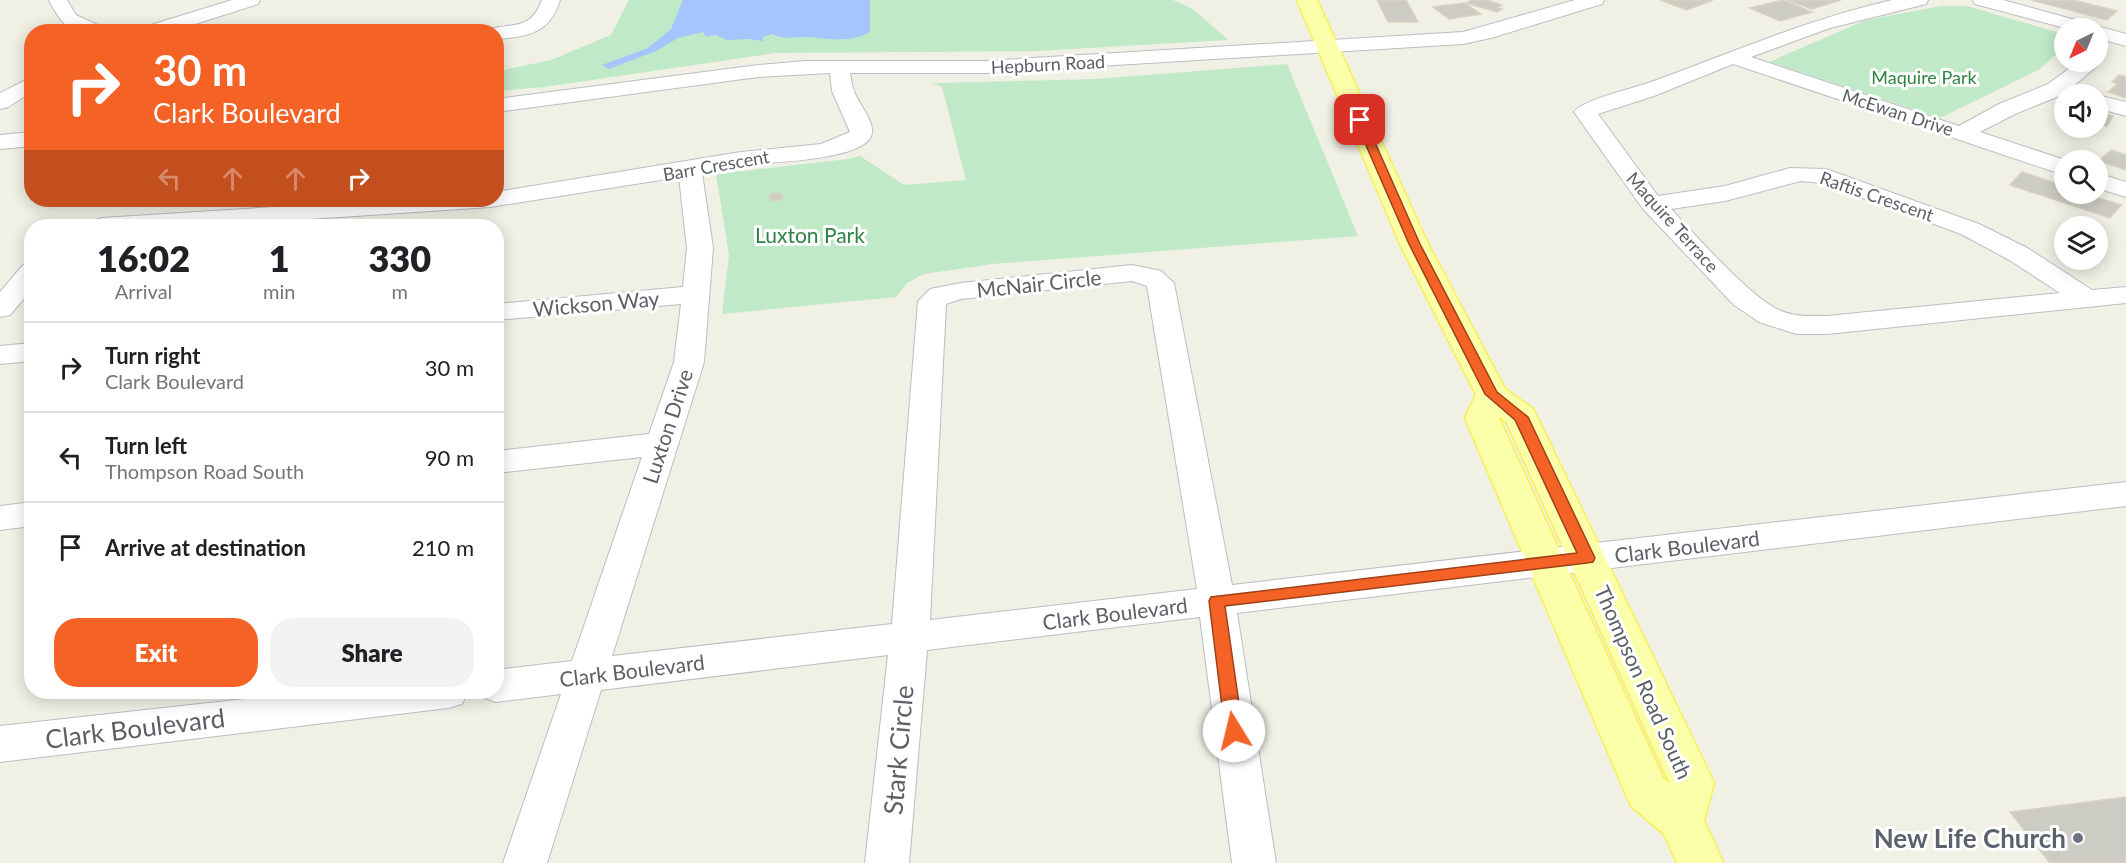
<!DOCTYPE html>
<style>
:root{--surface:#fff;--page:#f2f2f2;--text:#202124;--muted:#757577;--line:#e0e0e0;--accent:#f46226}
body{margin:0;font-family:Lato,sans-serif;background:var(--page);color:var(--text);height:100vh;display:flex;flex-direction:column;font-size:22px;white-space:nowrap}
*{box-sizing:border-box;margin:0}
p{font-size:20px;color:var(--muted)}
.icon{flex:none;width:33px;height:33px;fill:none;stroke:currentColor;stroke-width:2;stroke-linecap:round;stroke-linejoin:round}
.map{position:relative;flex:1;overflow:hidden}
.side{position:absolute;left:24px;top:219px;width:480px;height:480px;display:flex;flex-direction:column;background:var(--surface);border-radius:24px;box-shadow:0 3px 15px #0003}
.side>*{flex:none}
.hud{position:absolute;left:24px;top:24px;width:480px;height:183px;border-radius:24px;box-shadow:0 3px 15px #0003;background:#f46226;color:#fff;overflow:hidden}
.needle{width:39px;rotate:223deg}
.tools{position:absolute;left:2054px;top:18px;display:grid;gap:12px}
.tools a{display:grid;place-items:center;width:54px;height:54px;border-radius:50%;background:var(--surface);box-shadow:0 3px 15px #0003;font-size:30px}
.pin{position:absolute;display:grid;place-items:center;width:51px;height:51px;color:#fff;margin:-26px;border-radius:12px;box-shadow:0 3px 9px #0006}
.me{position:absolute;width:66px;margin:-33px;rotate:351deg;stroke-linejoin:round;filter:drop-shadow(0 0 4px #0008)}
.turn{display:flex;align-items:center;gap:21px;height:126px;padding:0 30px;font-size:27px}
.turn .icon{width:78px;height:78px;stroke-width:2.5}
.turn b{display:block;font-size:42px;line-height:51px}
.lanes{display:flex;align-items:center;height:57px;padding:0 30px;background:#0003;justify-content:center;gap:30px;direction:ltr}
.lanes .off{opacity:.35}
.eta{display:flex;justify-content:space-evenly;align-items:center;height:102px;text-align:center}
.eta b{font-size:36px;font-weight:800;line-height:42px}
.button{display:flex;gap:12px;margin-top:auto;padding:12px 30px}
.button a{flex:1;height:69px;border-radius:24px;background:var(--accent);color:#fff;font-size:24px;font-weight:800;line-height:69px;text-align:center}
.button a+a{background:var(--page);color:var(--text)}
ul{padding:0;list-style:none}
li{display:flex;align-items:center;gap:18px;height:90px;padding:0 30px;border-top:2px solid var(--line)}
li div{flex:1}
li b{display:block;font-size:22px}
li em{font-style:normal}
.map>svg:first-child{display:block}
</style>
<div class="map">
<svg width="2126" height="863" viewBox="0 0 2126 863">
<rect width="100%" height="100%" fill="#f0f0e5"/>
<g fill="#c0e9c8">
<polygon points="629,0 1173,0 1193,9 1228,40 1037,51 776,53 544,87 497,91 496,74 499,71 551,60 611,35"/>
<polygon points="1941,6 1967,6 2060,33 2064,36 2064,47 2040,69 1940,118 1769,62 1866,20"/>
<polygon points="1287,64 1358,236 993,264 924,274 907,283 896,297 722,314 729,255 716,174 848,159 860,156 904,185 966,180 942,87 933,83 1096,79"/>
</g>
<path fill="#a5c5ff" d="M683,0H870V32C850,44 826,38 805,37C792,37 783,40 772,34L763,37V41L750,39L727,40L716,35L706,37L703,32L678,38L656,51L609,69L602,65L648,48L671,29Z"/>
<g fill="#cdccc4" stroke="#d5d3c2" stroke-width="1.5">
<polygon points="1377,0 1406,0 1418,22 1388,22"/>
<polygon points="1472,0 1486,0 1502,5 1497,8 1502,9 1497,12 1466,3"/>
<polygon points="1660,0 1713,0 1687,10"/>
<polygon points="1783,0 1812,12 1780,21 1750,8"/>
<polygon points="1787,0 1841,0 1812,9"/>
<polygon points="2031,0 2073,0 2117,11 2107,20"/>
<polygon points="1464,3 1481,14 1449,19 1433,7"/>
<polygon points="2119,75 2126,77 2126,98 2108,92 2118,84 2112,82"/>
<polygon points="2097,111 2113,116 2107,126 2097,123"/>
<polygon points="2111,150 2126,155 2126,170 2099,161"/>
<polygon points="2022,172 2064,186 2064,194 2086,194 2121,205 2110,218 2010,185"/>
<polygon points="772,193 781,193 784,196 780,200 772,201 768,197"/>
<polygon points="2126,797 2126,863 2050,863 2010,812"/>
</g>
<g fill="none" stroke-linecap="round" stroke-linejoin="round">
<g stroke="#bcbdc4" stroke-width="2">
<g id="minor">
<path d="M49,0H67L76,15L104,28L106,32C72,32 65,32 49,0Z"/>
<polygon points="232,0 260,0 258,4 170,32 139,32 141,28"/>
<path d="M542,0H560C550,33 528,37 496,39V32H487L489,29C514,23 531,30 542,0Z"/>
<path d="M1575,0H1604L1602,4L1491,38L1463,44L985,73H850C851,79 852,86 854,91C858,103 874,120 872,133C868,160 774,162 752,164C736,167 719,170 702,173L713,248L704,362L612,656L892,624L918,301L930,289L961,283L1132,265L1161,271L1174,283L1232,585L2126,482V506L1237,613L1276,863H1232L1200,617L927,650L909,863H865L888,655L601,690L547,863H503L561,694L496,702L482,697L479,692H496V670L572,661L642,457L496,473V451L649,434L674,362L681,304L496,320V304L683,287L687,248L679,177L490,207L207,226H89L93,221L102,218L386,200H496V192L741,152L821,144L850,132L832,91L830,73L758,77L496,112V99L758,65L806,61H985L1463,32ZM1132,281L1147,286L1197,589L930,620L946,304L961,299Z"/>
<path d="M1892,0H1928L1926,4L1830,28L1751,57L1959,126L1999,104L2048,84L2078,62H2097V58L2100,62L2097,66L2064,94L2015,114L1980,132L2065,160L2064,175L1733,64L1654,96L1598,114L1658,196L1725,186L1790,168L1826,169L1979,224L2029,249L2092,290L2126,287V303L1827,334H1797L1787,331L1759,322L1734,305L1643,209L1574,112C1583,99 1636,88 1654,81C1735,51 1807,20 1892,0ZM1801,181L1822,183L1961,234L2011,261L2060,293L1827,316C1811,316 1796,317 1781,311C1749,297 1697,236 1671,209L1725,201Z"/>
<polygon points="1973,0 2003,0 2126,34 2126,46 2097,38 2097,28 2065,28 1975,4"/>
<polygon points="32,77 32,92 8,107 0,109 0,93"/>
<polygon points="2097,95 2126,102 2126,116 2097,108"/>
<polygon points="32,132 32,146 0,149 0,135"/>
<polygon points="2097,173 2126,182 2126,197 2097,188"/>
<polygon points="32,263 32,289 10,315 0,317 0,292 23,265"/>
<polygon points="32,343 32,361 0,364 0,346"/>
<polygon points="32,502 32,526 0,530 0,506"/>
<polygon points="308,692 468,692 462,704 448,708 0,762 0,726"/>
</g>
</g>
<g stroke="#faef53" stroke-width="3">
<path id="major" d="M1297,0H1317L1428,244L1505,389L1533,409L1537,417L1714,783L1704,820L1723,863H1677L1664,834L1631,806L1465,418L1476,395L1400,244ZM1498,416L1507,423L1670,784L1663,778Z"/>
</g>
<use href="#minor" fill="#fff" fill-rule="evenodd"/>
<use href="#major" fill="#fbffaa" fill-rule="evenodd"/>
</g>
<polygon fill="#f46226" stroke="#9f4019" stroke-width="1.5" points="1360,117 1365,120 1420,244 1497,392 1528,417 1595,558 1593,562 1587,563 1225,606 1243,731 1240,736 1234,739 1228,736 1225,731 1209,601 1211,597 1577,553 1515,420 1485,394 1409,244 1355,120"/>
<circle fill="#6b7280" stroke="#fff" stroke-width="2" cx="2078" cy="838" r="6"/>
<g text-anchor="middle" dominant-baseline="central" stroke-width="6" stroke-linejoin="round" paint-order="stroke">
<g font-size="18" fill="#5c5f66" stroke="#fff">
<text transform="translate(1048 64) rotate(-3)">Hepburn Road</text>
<text transform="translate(1898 112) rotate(18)">McEwan Drive</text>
<text transform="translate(716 165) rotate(-10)">Barr Crescent</text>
<text transform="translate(1877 196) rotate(19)">Raftis Crescent</text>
<text transform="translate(1673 222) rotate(48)">Maquire Terrace</text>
</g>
<g font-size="18" fill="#2f8344" stroke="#fff">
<text x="1924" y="77">Maquire Park</text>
</g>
<g font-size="21" fill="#2f8344" stroke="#fff">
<text x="810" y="234">Luxton Park</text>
</g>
<g font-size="21" fill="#5c5f66" stroke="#fff">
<text transform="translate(1039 283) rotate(-6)">McNair Circle</text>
<text transform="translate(596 303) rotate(-5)">Wickson Way</text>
<text transform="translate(667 426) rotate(-72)">Luxton Drive</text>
<text transform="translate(1687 546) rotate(-7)">Clark Boulevard</text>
<text transform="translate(1115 613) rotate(-7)">Clark Boulevard</text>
<text transform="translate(632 670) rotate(-7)">Clark Boulevard</text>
<text transform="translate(1644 682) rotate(66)">Thompson Road South</text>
</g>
<g font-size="26" fill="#5c5f66" stroke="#fff">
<text transform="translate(135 728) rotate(-7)">Clark Boulevard</text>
<text transform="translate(898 750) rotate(-85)">Stark Circle</text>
</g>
<g font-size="26" font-weight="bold" fill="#5b616d" stroke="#fff" text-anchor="end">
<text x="2066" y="838">New Life Church</text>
</g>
</g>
</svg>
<div class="tools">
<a><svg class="needle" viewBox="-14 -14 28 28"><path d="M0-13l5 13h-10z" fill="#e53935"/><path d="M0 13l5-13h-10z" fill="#757577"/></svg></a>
<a><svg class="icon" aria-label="sound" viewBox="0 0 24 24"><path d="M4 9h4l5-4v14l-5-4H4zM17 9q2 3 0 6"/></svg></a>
<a><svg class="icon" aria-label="search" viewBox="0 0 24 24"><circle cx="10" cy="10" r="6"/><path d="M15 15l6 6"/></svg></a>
<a><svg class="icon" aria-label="layers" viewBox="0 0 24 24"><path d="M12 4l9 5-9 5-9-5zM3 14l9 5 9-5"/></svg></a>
</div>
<div class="pin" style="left:1360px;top:120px;background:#d93025"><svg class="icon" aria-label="arrive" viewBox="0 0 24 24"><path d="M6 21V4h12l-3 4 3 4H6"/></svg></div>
<svg class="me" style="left:1234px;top:731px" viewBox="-20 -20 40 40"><circle r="19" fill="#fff"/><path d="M0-13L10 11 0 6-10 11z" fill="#f46226"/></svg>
<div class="hud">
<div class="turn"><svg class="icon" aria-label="right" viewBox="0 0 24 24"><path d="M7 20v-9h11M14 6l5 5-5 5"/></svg><div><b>30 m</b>Clark Boulevard</div></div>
<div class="lanes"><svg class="icon off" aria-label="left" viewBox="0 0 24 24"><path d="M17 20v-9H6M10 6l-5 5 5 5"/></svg><svg class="icon off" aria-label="ahead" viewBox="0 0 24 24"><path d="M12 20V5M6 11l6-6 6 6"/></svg><svg class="icon off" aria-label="ahead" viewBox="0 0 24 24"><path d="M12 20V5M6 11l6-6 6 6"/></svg><svg class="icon" aria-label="right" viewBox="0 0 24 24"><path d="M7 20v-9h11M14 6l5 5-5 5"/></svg></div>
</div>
<section class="side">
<div class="eta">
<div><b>16:02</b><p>Arrival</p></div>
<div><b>1</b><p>min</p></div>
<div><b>330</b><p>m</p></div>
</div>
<ul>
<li><svg class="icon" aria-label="right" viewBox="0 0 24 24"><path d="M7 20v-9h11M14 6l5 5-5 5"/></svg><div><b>Turn right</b><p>Clark Boulevard</p></div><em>30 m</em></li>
<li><svg class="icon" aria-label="left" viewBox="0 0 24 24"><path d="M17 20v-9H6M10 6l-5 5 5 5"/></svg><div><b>Turn left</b><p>Thompson Road South</p></div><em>90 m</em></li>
<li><svg class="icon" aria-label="arrive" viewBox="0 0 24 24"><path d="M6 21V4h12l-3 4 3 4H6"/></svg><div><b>Arrive at destination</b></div><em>210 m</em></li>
</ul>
<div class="button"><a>Exit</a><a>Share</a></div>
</section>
</div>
